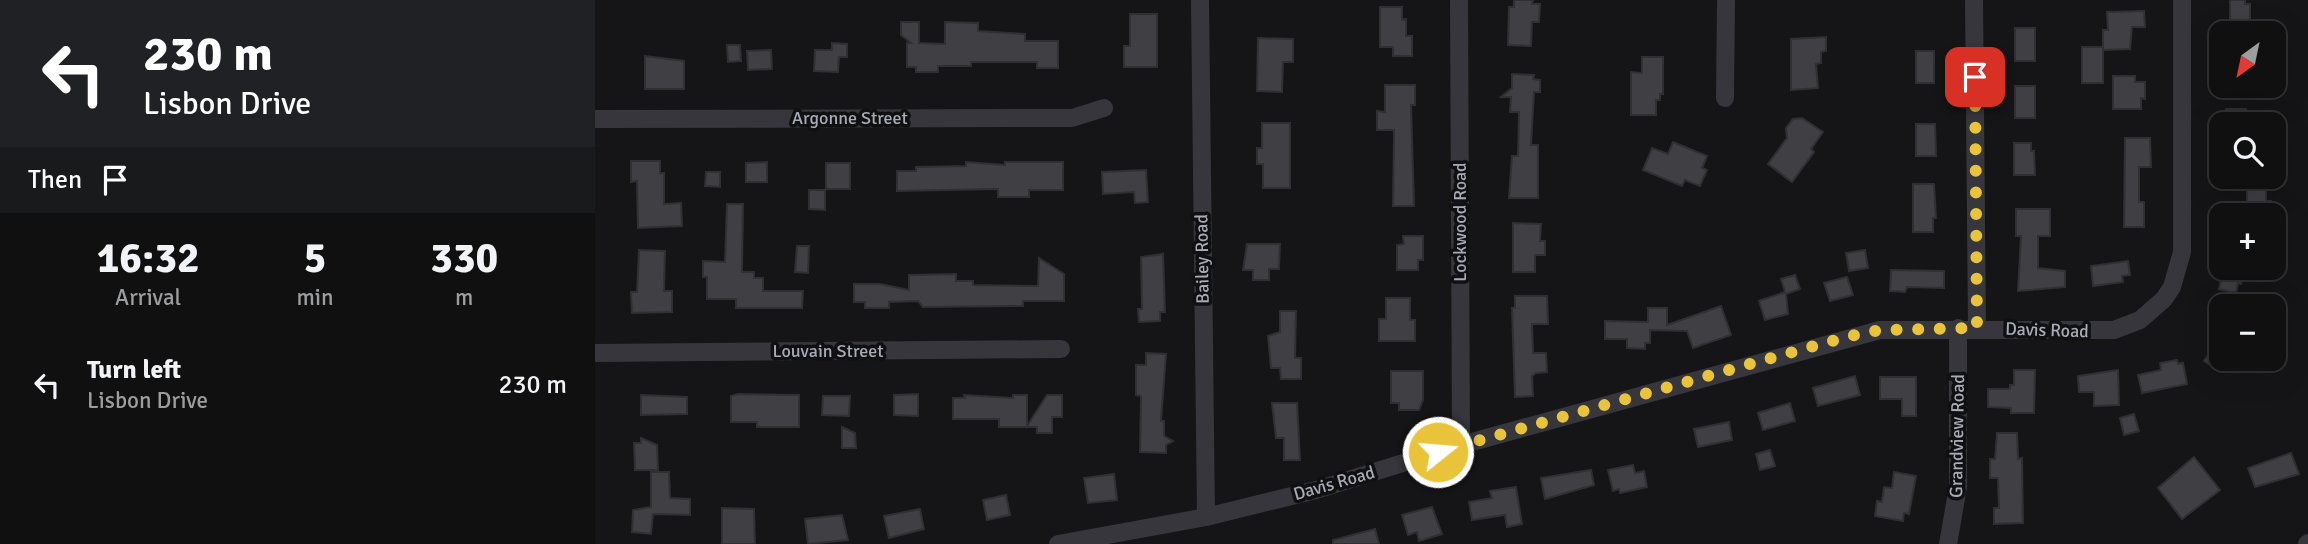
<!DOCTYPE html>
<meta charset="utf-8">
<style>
:root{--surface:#101011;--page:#19191a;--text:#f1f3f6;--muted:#9c9d9f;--line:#303031}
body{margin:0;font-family:Signika,sans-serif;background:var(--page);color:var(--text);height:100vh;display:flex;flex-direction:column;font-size:26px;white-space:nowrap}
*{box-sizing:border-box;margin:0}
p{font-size:23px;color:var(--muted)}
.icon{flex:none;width:38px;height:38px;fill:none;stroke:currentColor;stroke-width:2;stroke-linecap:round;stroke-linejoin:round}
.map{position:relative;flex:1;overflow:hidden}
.side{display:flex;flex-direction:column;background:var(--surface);width:595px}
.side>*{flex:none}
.banner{background:#202124;color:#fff;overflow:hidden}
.needle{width:46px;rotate:213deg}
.controls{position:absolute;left:1614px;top:21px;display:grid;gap:14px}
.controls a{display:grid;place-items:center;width:77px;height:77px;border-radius:14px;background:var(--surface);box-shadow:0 7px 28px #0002,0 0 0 2px var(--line);font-size:35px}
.pin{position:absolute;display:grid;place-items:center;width:60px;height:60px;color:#fff;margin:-30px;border-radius:14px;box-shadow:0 4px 10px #0006}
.me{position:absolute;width:77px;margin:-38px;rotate:73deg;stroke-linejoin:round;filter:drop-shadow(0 0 5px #0008)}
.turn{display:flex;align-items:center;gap:24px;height:147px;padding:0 28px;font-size:32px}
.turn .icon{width:91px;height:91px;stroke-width:2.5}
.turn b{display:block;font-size:49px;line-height:60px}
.then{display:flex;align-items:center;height:66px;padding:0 28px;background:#0003;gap:14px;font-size:26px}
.eta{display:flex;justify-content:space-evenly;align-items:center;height:119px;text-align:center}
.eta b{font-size:42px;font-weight:700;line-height:49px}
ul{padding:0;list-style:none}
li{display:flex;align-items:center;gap:21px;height:105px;padding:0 28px}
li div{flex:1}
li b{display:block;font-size:26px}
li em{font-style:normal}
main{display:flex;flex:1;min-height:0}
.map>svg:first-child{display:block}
</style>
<main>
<section class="side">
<div class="banner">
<div class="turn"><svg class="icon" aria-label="left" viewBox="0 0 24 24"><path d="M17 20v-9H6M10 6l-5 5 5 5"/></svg><div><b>230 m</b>Lisbon Drive</div></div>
<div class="then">Then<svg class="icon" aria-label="arrive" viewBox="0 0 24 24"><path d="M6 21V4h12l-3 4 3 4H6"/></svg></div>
</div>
<div class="eta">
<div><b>16:32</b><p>Arrival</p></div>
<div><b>5</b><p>min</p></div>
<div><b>330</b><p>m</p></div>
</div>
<ul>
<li><svg class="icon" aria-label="left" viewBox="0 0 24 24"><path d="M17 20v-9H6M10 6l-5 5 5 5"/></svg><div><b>Turn left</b><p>Lisbon Drive</p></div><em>230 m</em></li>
</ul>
</section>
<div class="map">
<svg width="1713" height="544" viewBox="0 0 1713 544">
<rect width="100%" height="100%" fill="#151517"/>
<g fill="#3f3f44" stroke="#302f33" stroke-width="2">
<polygon points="919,0 938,0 937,4 945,4 944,22 937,22 936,46 913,45 914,7 919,7"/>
<polygon points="1635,0 1650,0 1650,4 1655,4 1655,26 1635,26"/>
<polygon points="785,7 807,7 807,20 811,19 811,36 817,36 817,56 798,56 798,47 785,47"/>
<polygon points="1549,11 1550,27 1537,27 1535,49 1508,50 1508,30 1513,30 1512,12"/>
<polygon points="535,14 562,14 562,67 529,67 529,46 535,46"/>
<polygon points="306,22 324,22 324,43 350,44 350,22 383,23 383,31 430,34 430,41 463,41 463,68 442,68 442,62 376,62 376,66 343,66 343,72 321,72 321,67 312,67 312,43 316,43 306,35"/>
<rect x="1420" y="28" width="20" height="33"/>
<polygon points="1231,37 1231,51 1226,52 1226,63 1221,64 1223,88 1196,90 1196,39"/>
<polygon points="663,38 698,39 698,62 688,62 687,92 662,91"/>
<polygon points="237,43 252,44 252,57 244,57 243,72 219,71 220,50 237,50"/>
<polygon points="132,45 145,45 146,61 133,62"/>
<rect x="1487" y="47" width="21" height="36"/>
<polygon points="176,50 177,69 153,70 152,51"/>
<rect x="1321" y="51" width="18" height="32"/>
<polygon points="50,56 89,61 89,89 50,89"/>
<polygon points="1047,57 1068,57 1068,94 1065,94 1065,100 1061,100 1061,115 1036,115 1036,72 1047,73"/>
<polygon points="917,74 939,75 938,79 945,80 945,92 939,92 936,145 943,145 943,198 914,198 917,156 923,156 924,112 915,112 916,97 906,97 917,88"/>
<polygon points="1518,76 1540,76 1540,82 1550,82 1550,99 1546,98 1546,109 1518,109"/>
<polygon points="790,85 820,85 820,105 816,105 819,206 798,206 799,130 782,130 782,111 790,112"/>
<rect x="1420" y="86" width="20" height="32"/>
<polygon points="1631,109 1651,109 1651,124 1630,124"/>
<polygon points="1207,118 1228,132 1216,149 1219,152 1197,182 1173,164 1192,138 1191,128 1198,119"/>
<polygon points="667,123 695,123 695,188 668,188 668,164 662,164 662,148 667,148"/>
<polygon points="1321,124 1340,124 1341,156 1321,156"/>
<polygon points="1530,138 1555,138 1556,167 1544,167 1544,202 1549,202 1549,227 1529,227"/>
<polygon points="1078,142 1112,156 1107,168 1112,170 1105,186 1090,180 1087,186 1048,170 1057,148 1073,154"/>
<polygon points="1419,143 1436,143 1436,151 1439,151 1440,175 1419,175"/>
<polygon points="36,161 65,161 65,173 69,173 69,204 86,203 87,226 43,228 42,181 36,182"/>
<polygon points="172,162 172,182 151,182 151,163"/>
<polygon points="371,162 410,165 410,162 468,162 468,190 434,190 434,197 403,197 403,189 302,191 302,171 321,171 321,167 371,166"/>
<rect x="231" y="163" width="24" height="26"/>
<polygon points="551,170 553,202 540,203 539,192 508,194 507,172"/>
<polygon points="111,172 125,172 125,187 110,186"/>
<polygon points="1652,183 1671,183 1671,201 1676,201 1676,215 1652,215"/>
<polygon points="1318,184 1339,184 1341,218 1338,218 1338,232 1318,232"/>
<polygon points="214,190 230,190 230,210 214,209"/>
<polygon points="132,204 148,204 147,272 159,272 159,278 168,278 168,291 208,291 207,308 141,308 141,299 112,299 112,277 108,277 108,261 130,262"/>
<polygon points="1421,209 1455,209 1455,236 1443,236 1443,268 1470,271 1470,287 1423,291 1426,236 1421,236"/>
<polygon points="918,223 946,224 945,241 950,241 950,255 940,255 940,272 918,272"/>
<polygon points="808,236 828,236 828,260 823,260 823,270 802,270 802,245 809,244"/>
<polygon points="652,244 685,244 684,269 674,269 674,280 658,280 658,270 648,270"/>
<polygon points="202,246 214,246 213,273 200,272"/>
<polygon points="44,250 70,251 69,291 77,291 77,312 37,313 36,292 42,292"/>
<polygon points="1270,250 1273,268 1254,271 1251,253"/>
<polygon points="568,254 570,312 565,312 565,321 544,322 543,309 547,309 546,257"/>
<polygon points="444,258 469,274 469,301 428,301 428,306 328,307 323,301 294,302 294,308 270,308 270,302 259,302 259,284 285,284 314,290 314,275 361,274 361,281 378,281 378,285 443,286"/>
<polygon points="1533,261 1535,275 1527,276 1528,282 1498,286 1496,266"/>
<polygon points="1629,268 1650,268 1646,284 1643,283 1641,293 1624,289"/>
<polygon points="1296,270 1349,271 1349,288 1312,287 1310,292 1295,291"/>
<polygon points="1200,275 1205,289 1191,294 1193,314 1170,320 1164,301 1190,292 1186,279"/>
<polygon points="1252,277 1258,295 1235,301 1229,283"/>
<polygon points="920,296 952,296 953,324 937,324 938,353 951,353 952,372 941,373 937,376 938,396 920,397 917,308 920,308"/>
<polygon points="791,298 815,298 815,320 820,320 820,341 784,341 784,319 791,319"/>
<polygon points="1126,306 1136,335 1098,348 1092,331 1055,330 1055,343 1050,343 1050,349 1032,348 1032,339 1010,339 1010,321 1053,322 1053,308 1072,308 1072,325"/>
<polygon points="685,311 701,311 700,358 706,358 706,379 686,379 685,368 676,368 673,336 685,332"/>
<polygon points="1626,336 1626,371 1609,361"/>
<polygon points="551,353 571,354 566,421 569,421 569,436 578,441 571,445 571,453 545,452 546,396 541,395 541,365 551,365"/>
<polygon points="1582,360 1583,364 1588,363 1592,384 1547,393 1543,375 1566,370 1565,363"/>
<polygon points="1419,370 1440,370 1439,413 1416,413 1416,408 1393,407 1393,389 1415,389 1415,385 1419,385"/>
<polygon points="1523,370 1524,405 1499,406 1499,392 1484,392 1483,376"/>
<polygon points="796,371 828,371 828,400 824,410 804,410 804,403 796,403"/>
<polygon points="1260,376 1265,395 1223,406 1218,388"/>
<polygon points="1285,377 1321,377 1321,416 1307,416 1307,399 1285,399"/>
<polygon points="143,394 204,395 204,427 162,427 162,422 136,422 136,396"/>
<polygon points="323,394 323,416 299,415 299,395"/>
<polygon points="46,395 92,397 92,414 46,415"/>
<polygon points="369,395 418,398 418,395 432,395 432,426 452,395 467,395 467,417 457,417 457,433 442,433 442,427 404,427 404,419 358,419 358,398 370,398"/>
<polygon points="228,396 255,396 254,416 227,415"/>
<polygon points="677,403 702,403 705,460 689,460 689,438 681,438"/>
<polygon points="1195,403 1200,421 1168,430 1163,413"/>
<polygon points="1539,414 1544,431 1529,435 1525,418"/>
<polygon points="1134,422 1137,440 1103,447 1099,429"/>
<polygon points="247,427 260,433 261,448 247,448"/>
<polygon points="1402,433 1422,433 1423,459 1427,458 1428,523 1399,524 1399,508 1404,508 1403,478 1395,478 1395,459 1400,459"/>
<polygon points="46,438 62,445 63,470 40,470 39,443 46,443"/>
<polygon points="1175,450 1180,466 1165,470 1161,454"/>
<polygon points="1696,453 1704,474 1660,487 1653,468"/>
<polygon points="1599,457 1625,490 1587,519 1563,488"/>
<polygon points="1038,465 1040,473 1049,471 1052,487 1025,493 1024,489 1018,491 1013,470"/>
<polygon points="996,470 999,485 950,499 946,478"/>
<polygon points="56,472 74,472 75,498 95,499 95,515 58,514 56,534 37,532 38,510 56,507"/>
<polygon points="1299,472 1321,476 1314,514 1309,513 1308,521 1280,516 1282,501 1287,502 1289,487 1297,488"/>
<polygon points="519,474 522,500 493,503 489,478"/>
<polygon points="921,487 927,524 912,527 910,515 877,520 874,502 897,498 895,491"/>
<polygon points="411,495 415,515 392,520 388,500"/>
<polygon points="837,507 847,534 824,541 822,532 813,535 807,515"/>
<polygon points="127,508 159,509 160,544 127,544"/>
<polygon points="325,509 329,529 294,538 289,516"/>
<polygon points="247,515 253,540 213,544 210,519"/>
<polygon points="780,529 784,544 738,544 738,540"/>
</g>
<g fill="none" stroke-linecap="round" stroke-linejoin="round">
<g stroke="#36363c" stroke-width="18">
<polyline points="605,0 611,517"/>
<polyline points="864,0 866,445"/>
<polyline points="1379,0 1382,329"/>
<polyline points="1130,98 1131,0"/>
<polyline points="0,119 477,118 509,108"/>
<polyline points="0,353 466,349"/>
<polyline points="463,544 611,517 721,490 866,445 1285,330 1519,330 1545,320 1569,299 1577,287 1587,252 1587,0"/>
<polyline points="1353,544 1363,487 1363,328"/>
<polyline points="1712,544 1713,543"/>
</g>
</g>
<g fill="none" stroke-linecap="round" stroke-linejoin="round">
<polyline stroke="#e9c43b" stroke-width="12" stroke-dasharray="0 21.6" points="843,452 1251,337 1285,330 1382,328 1380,77"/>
</g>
<g text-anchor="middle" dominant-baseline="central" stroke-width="7" stroke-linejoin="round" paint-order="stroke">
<g font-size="18" fill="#a8aab6" stroke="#101012">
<text x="255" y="118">Argonne Street</text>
<text transform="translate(865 222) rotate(-90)">Lockwood Road</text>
<text transform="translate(607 259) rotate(-91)">Bailey Road</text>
<text transform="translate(1452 330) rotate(2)">Davis Road</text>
<text x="233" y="351">Louvain Street</text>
<text transform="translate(1362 436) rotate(-89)">Grandview Road</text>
<text transform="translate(739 483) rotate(-16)">Davis Road</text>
</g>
</g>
</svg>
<div class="controls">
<a><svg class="needle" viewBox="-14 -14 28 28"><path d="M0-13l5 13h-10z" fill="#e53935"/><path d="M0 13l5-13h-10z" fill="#9c9d9f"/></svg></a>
<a><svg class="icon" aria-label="search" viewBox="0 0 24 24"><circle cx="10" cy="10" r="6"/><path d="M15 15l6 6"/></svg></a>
<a>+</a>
<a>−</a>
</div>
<div class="pin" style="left:1380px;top:77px;background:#d93025"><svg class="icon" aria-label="arrive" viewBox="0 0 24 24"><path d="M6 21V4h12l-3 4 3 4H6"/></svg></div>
<svg class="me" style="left:843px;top:452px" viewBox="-20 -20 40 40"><circle r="17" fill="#e9c43b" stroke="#fff" stroke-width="3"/><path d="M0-11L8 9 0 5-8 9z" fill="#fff"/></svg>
</div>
</main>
